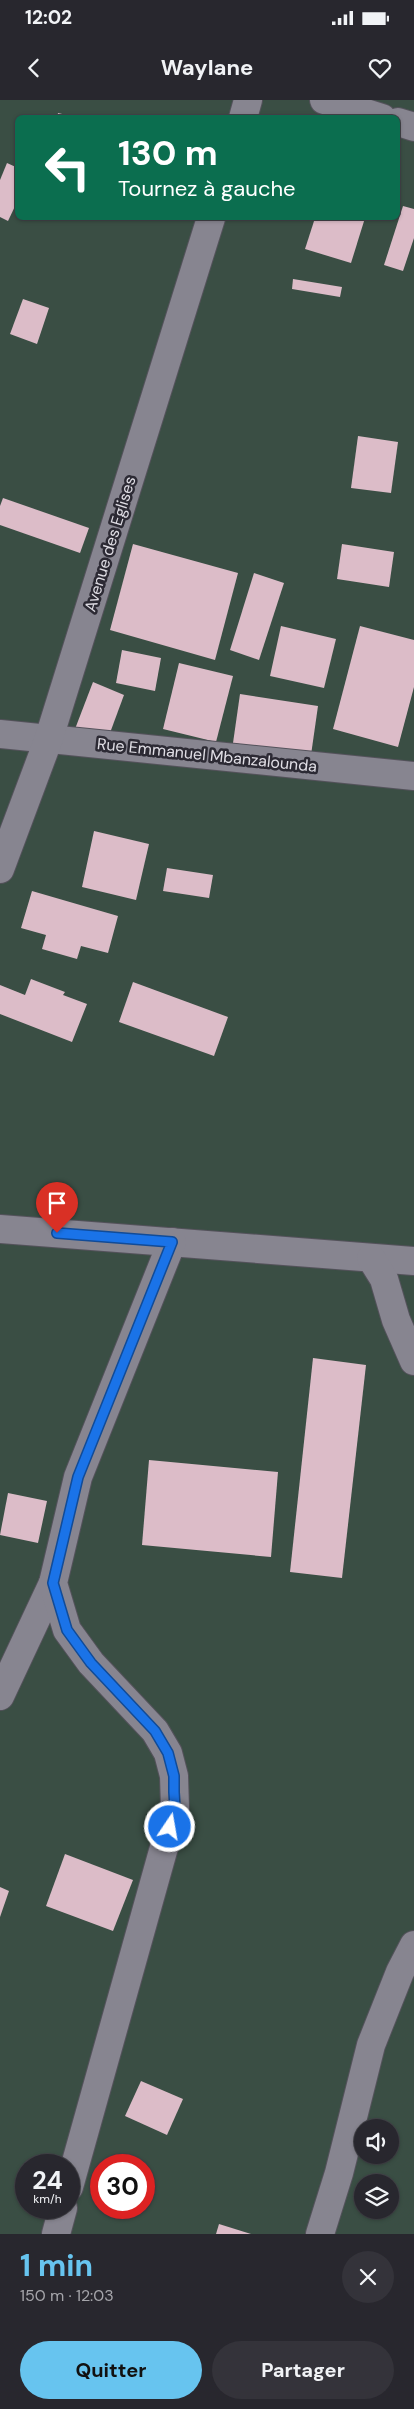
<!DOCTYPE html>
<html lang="fr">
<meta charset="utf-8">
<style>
:root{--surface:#28272e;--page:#34333a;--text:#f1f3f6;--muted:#a5a5aa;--line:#44444a;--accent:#67c4ef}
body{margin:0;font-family:"DM Sans",sans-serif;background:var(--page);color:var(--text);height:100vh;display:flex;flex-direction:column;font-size:19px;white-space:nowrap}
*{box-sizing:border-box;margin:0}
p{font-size:16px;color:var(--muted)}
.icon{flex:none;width:28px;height:28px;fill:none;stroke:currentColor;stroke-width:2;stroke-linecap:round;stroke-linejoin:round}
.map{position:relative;height:2134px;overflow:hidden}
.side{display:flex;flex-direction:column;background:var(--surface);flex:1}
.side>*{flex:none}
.hud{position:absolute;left:15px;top:15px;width:385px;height:105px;border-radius:8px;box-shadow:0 1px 4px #0004,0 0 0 1px var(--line);background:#0b6e4f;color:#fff;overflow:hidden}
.tools{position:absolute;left:354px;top:2019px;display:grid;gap:10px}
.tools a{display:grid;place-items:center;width:45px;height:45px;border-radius:50%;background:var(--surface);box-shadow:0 1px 4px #0004,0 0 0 1px var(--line);font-size:25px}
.speed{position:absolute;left:15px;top:2054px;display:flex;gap:10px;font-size:25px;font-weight:700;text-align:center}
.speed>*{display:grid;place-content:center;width:65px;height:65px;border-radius:50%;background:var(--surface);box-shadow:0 1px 4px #0004,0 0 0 1px var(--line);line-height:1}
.speed small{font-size:12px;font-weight:400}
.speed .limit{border:8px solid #d22;background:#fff;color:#111}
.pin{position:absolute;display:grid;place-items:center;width:42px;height:42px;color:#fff;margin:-51px -21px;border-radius:50% 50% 50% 0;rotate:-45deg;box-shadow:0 0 5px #0007}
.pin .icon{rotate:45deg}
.me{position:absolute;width:55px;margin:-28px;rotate:12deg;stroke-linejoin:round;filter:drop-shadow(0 0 4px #0008)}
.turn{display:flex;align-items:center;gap:18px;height:105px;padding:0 20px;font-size:22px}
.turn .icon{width:65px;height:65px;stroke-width:2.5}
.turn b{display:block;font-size:35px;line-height:42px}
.round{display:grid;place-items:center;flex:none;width:52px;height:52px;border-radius:26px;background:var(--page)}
.headline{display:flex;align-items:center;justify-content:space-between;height:85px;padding:0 20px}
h1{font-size:30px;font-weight:700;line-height:38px;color:var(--accent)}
.cta{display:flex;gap:10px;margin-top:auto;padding:10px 20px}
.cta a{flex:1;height:58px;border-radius:30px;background:var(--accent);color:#111;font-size:20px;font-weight:700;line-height:58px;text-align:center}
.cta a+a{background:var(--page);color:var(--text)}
.status{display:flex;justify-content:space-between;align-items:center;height:35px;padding:0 25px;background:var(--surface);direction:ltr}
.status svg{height:14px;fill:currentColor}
header{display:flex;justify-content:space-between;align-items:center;height:65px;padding:0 20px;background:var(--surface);font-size:22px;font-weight:700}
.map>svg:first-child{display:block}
</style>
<div class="status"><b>12:02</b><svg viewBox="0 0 49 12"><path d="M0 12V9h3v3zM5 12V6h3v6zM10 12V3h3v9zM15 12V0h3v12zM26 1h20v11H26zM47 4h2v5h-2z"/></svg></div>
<header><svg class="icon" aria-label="back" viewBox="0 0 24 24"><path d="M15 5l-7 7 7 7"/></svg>Waylane<svg class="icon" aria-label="heart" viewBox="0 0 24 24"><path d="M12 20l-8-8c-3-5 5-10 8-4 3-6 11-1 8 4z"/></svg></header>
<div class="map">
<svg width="414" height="2134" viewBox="0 0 414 2134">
<rect width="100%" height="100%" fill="#36343e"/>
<path fill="#3a4e44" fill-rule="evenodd" d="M0,0H414V2134H0ZM18,18H398V118H18ZM362,2028H390V2055H362ZM26,2065H69V2108H26ZM101,2065H144V2108H101ZM362,2082H390V2110H362Z"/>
<g fill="#dcbcc8">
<polygon points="58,13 75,17 74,18 57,18"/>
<polygon points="7,63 18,68 18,100 8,121 0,117 0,80"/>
<polygon points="403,106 414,109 414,138 403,171 384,165"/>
<polygon points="315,118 365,118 351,163 305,149"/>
<polygon points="293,179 342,187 340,197 292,189"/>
<polygon points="23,199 49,208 37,244 10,234"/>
<polygon points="358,336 398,342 391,393 351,388"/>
<polygon points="3,398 89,428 80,453 0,425 0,406"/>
<polygon points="133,444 238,473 215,560 110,530"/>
<polygon points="342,444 394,452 389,487 337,479"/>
<polygon points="254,473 284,483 259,560 230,550"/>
<polygon points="281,526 336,539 324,588 270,576"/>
<polygon points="360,526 414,540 414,587 398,647 333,629"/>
<polygon points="122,550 161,558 155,591 116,583"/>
<polygon points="179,563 233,576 216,642 163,629"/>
<polygon points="93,582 124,595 107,641 75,629"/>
<polygon points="240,594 318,606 311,655 233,643"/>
<polygon points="94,731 149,744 136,800 82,787"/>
<polygon points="167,768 213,775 209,798 163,791"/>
<polygon points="32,791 118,816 108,853 81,846 77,859 42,849 46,835 21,828"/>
<polygon points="31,879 65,892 63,895 87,904 72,942 0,914 0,885 25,895"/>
<polygon points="133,882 228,917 214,956 119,922"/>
<polygon points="313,1258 366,1265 342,1478 290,1472"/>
<polygon points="149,1360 278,1372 271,1457 142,1445"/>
<polygon points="8,1393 47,1401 38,1443 0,1435"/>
<polygon points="65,1754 133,1780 113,1831 46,1806"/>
<polygon points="0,1787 9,1791 0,1817"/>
<polygon points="141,1981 183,1999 167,2035 125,2016"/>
<polygon points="219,2124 251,2134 216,2134"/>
</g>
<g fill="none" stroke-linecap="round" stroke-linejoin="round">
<g stroke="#54525b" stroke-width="30">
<g id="street">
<polyline points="324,0 382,18"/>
<polyline points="243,18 248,0"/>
<polyline points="398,22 414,27"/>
<polyline points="0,634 414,676"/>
<polyline points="0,769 49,638 211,118"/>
<polyline points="0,1129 414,1161"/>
<polyline points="371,1158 384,1179 396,1220 414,1261"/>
<polyline points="0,1596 53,1483"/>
<polyline points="69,2087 175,1708 174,1676 168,1653 155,1631 91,1563 67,1530 53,1483 78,1377 172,1142"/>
<polyline points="56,2134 63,2108"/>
<polyline points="320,2134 339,2073 371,1945 400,1872 414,1845"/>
</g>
</g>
<use href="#street" stroke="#878590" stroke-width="28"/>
</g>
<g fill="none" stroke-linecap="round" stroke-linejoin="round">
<g stroke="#114b97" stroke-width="12">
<polyline id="route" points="57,1133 172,1142 78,1377 53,1483 67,1530 91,1563 155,1631 168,1653 174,1676 174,1692 175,1708 170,1727"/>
</g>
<use href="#route" stroke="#1a73e8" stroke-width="9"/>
</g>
<g text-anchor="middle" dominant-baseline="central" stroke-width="5" stroke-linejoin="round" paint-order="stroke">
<g font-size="16" fill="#e0dee5" stroke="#2c2a34">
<text transform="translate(110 444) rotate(-73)">Avenue des Eglises</text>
<text transform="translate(207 655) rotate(6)">Rue Emmanuel Mbanzalounda</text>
</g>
</g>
</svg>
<div class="tools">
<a><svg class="icon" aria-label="sound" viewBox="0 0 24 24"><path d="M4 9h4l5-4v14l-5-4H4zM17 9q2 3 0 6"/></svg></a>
<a><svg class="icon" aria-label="layers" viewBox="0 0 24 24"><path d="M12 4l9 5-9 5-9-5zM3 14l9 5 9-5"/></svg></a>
</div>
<div class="speed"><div>24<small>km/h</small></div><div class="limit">30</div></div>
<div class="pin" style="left:57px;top:1133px;background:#d93025"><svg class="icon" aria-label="arrive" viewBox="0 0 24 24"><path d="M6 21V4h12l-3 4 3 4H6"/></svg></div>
<svg class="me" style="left:170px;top:1727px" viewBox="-20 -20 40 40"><circle r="17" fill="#1a73e8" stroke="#fff" stroke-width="3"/><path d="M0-11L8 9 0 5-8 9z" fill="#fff"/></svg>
<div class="hud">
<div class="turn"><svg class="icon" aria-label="left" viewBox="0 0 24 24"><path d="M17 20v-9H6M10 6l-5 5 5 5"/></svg><div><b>130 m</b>Tournez à gauche</div></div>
</div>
</div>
<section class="side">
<div class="headline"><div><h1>1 min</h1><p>150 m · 12:03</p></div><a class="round"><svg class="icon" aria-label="close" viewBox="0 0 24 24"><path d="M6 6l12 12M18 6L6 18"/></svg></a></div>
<div class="cta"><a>Quitter</a><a>Partager</a></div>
</section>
